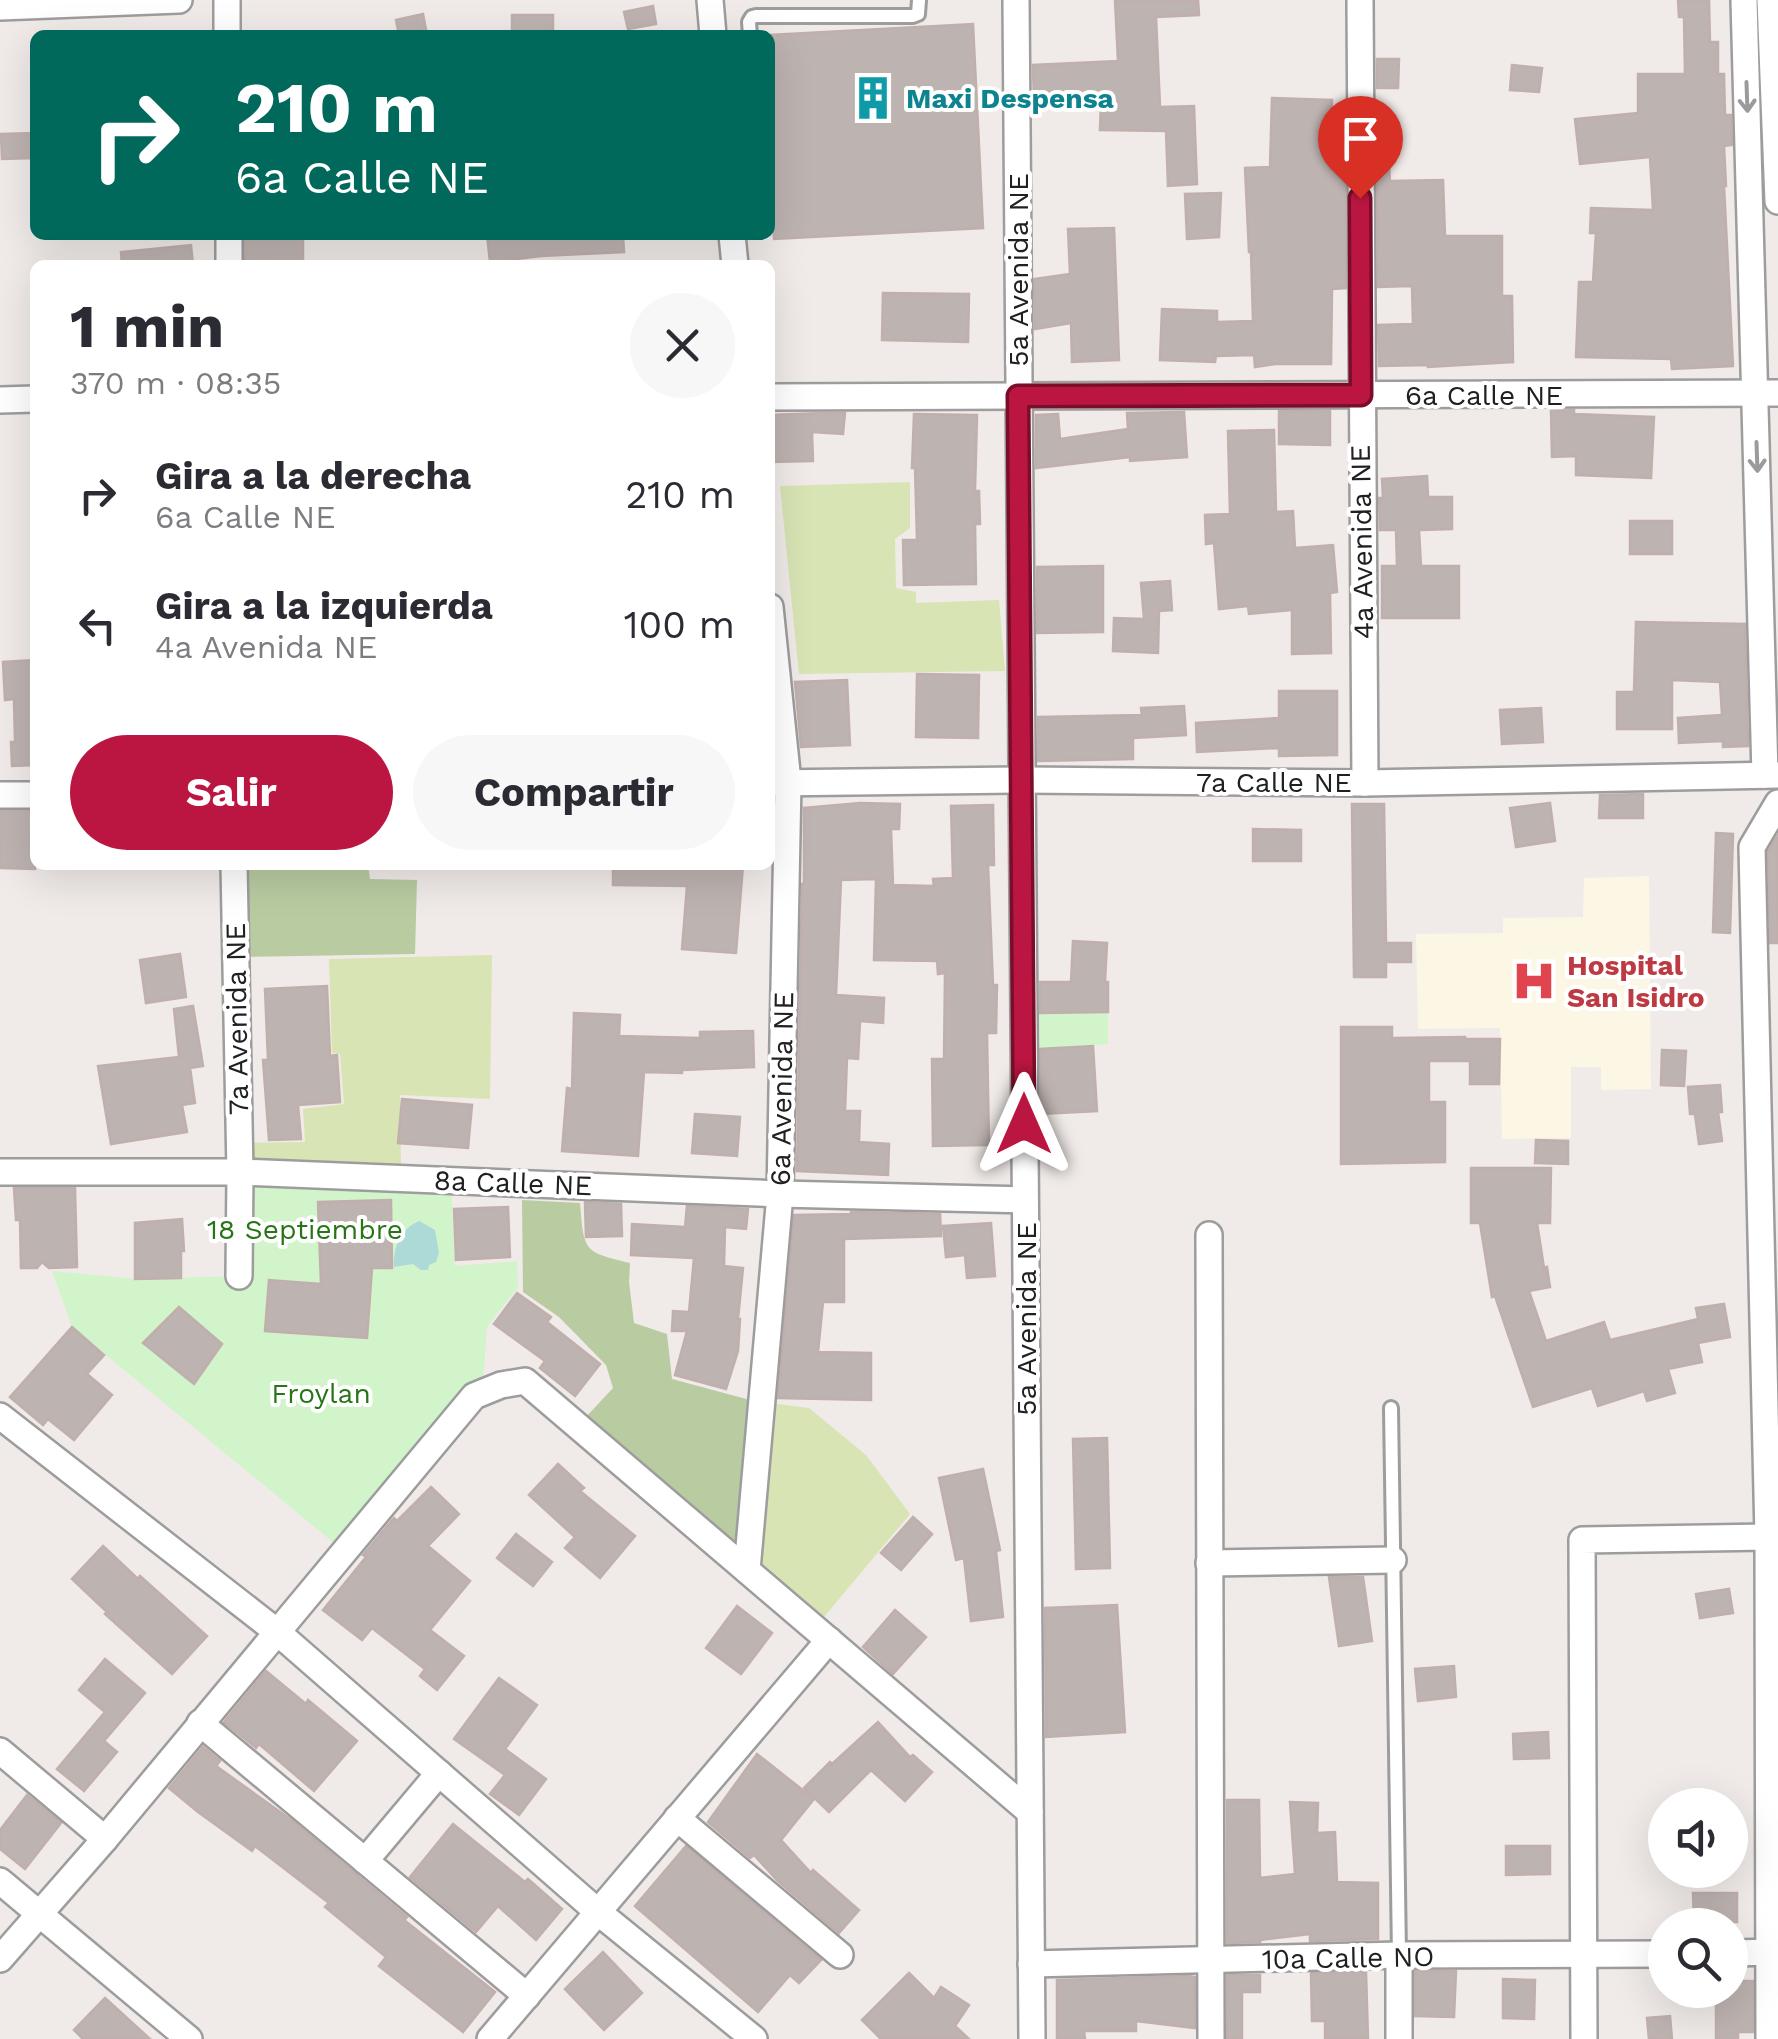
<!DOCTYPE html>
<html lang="es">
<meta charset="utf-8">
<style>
:root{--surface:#fff;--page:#f7f7f7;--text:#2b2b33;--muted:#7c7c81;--accent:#bb1641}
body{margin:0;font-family:"Work Sans",sans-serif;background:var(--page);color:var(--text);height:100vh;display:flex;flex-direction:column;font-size:38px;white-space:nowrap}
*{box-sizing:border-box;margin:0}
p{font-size:32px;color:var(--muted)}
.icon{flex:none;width:55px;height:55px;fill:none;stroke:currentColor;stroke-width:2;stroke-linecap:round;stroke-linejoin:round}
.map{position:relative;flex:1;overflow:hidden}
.sheet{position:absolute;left:30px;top:260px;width:745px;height:610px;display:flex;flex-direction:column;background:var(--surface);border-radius:15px;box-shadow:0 10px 40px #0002}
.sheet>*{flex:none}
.banner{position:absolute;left:30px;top:30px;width:745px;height:210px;border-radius:15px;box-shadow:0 10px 40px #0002;background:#00695c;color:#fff;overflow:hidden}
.tools{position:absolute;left:1648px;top:1788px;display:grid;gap:20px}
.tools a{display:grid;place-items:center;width:100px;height:100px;border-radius:50%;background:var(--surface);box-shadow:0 10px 40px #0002;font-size:50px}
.pin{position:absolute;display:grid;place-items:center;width:85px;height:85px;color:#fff;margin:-102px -42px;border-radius:50% 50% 50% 0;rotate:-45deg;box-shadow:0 0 10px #0007}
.pin .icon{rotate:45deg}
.me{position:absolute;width:110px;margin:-55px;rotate:0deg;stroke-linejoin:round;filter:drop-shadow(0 0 8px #0008)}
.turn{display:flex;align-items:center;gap:35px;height:210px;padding:0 40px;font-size:45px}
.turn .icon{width:130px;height:130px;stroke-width:2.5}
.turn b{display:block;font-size:70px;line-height:85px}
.round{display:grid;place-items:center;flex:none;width:105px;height:105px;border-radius:52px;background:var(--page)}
.overview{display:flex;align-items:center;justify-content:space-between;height:170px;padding:0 40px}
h1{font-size:60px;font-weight:700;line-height:75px}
.cta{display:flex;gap:20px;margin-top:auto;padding:20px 40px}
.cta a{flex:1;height:115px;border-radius:60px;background:var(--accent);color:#fff;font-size:40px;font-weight:700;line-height:115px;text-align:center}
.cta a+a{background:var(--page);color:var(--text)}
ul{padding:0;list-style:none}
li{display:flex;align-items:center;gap:30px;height:130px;padding:0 40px}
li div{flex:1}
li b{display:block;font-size:38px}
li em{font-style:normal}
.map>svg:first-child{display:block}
</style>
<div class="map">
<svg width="1778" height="2039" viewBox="0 0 1778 2039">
<rect width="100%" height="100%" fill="#f0ebe8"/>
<polygon fill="#fcf6e5" points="1649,876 1651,1089 1601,1090 1601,1067 1571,1067 1571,1138 1502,1139 1500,1028 1418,1029 1416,934 1503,933 1503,918 1583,917 1584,878"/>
<g fill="#d8e4b4">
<polygon points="910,482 910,528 895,539 896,588 916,592 916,603 999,600 1005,671 799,674 780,486"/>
<polygon points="492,955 490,1099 400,1095 401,1173 245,1167 245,1143 305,1142 303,1109 344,1104 340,1054 332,1053 329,959"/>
<polygon points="770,1403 809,1408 866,1455 910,1514 819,1623 755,1567"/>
</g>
<g fill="#b8cba1">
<polygon points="284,865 368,865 370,879 417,880 415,954 240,957 240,869"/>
<path d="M522,1200L580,1203C584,1251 583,1252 630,1263L629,1282L634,1323L667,1334L672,1379L750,1400L740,1548L586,1417L613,1388L606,1365L559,1317L523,1292Z"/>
</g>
<g fill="#d2f4ca">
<polygon points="1030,982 1108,982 1108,1044 1031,1049"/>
<polygon points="240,1172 451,1181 455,1266 517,1261 518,1287 487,1327 483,1382 467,1391 334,1543 72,1327 52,1271 135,1279 239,1276"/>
</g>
<path fill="#add9d7" d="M419,1221L435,1230L439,1253L436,1262L429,1265L428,1270H421L413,1264L394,1267C393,1248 400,1229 419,1221Z"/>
<g fill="#bdb3b1" stroke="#c0afac" stroke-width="2.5">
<polygon points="1115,0 1198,0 1199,15 1156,17 1160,107 1194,106 1197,184 1168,186 1166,131 1100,130 1101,101 1034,104 1033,65 1118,61"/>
<polygon points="1678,0 1709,0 1710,42 1718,42 1718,74 1724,74 1725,115 1731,115 1732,145 1724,146 1726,186 1724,186 1733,366 1672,369 1671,359 1576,357 1579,282 1593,282 1596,233 1590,233 1591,208 1653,210 1650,157 1580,164 1575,119 1638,113 1638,74 1685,74 1684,17 1679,17"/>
<polygon points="653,6 656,24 628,29 624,12"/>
<polygon points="423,14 427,35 399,35 396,20"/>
<rect x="512" y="15" width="41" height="20"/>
<polygon points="973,24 983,228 774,239 770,160 770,35"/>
<polygon points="1377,59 1399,59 1398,88 1377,88"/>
<polygon points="1512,65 1542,68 1539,92 1510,90"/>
<polygon points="1272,98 1332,100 1330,168 1345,168 1346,288 1332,289 1331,364 1276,364 1255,367 1254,355 1216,356 1215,362 1160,360 1162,309 1217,311 1217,322 1253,321 1251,252 1249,252 1245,168 1270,167"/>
<polygon points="35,133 35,158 2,159 1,134"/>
<polygon points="1377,167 1389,167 1390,181 1443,180 1445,236 1502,236 1502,296 1512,296 1513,362 1428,367 1428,365 1379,366 1378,325 1413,324 1412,286 1378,287"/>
<polygon points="1221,193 1219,237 1187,239 1185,194"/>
<polygon points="1114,228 1119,360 1072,362 1071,323 1035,329 1034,279 1070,274 1068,229"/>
<polygon points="245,235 303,235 303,261 260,260 259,265 245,265"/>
<polygon points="487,235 623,235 624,252 541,256 490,262"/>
<polygon points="191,245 193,265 122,265 121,252"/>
<polygon points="883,293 969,294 968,342 882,340"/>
<polygon points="1574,410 1574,414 1654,417 1651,478 1576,475 1576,456 1552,457 1551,411"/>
<polygon points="1279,411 1330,411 1330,445 1279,444"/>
<polygon points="1184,412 1187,457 1130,461 1130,457 1036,468 1036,415 1058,414 1060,439 1128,429 1127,413"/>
<polygon points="823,413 845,413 843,434 812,432 813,461 770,462 770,415"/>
<polygon points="914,414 977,415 975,491 979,491 980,524 975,524 976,584 904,585 903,540 917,540 915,468 912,468"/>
<polygon points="1274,430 1276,512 1293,511 1295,548 1333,545 1337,592 1330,593 1331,653 1292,654 1292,610 1249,614 1248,606 1219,609 1214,543 1206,544 1205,515 1230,514 1228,431"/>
<polygon points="1427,476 1428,497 1452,497 1452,529 1419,530 1421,566 1459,566 1459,618 1382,618 1382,566 1397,566 1396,530 1380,530 1379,498 1383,498 1382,479"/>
<rect x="1630" y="521" width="42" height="33"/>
<polygon points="1103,566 1103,632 1037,633 1037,567"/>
<polygon points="1170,581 1172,610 1159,611 1158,653 1113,651 1114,618 1144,619 1141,583"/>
<polygon points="1636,622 1745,624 1748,746 1723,747 1723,741 1679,743 1678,718 1722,715 1720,682 1672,680 1672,729 1617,729 1617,692 1634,692"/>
<polygon points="35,660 35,765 12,766 11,742 15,742 14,699 5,700 3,662"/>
<polygon points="917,674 979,675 978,738 916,737"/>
<polygon points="847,680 850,745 801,747 795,682"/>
<polygon points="1279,691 1337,691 1337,755 1279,756 1279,748 1197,752 1196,723 1279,718"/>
<polygon points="1184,706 1186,735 1133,738 1133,759 1038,761 1038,717 1142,715 1141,708"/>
<polygon points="1541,708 1543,742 1502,744 1500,710"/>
<polygon points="1643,794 1643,818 1599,818 1600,795"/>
<polygon points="860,803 900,804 899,829 891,829 893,885 934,886 933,879 953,878 951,806 993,805 994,865 988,865 993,985 997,985 996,1033 987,1033 989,1145 933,1146 932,1059 944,1059 945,973 938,974 937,961 874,960 876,879 841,880 836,995 884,998 883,1023 860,1021 858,1059 847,1058 845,1111 860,1111 859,1142 889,1144 888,1175 797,1171 802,884 804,884 804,808"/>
<polygon points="1550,803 1555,841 1516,847 1510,808"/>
<polygon points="1352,804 1384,804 1386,943 1411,943 1411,962 1386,962 1386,977 1354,977"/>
<polygon points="0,811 35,811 35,869 0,868"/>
<polygon points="1253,829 1301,830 1301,861 1253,861"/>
<polygon points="1716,833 1733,834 1730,933 1713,932"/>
<polygon points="1778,835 1778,943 1770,943 1768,851"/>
<polygon points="613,865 743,865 736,953 682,949 687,886 613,885"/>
<polygon points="1073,941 1107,943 1105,982 1108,982 1108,1012 1040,1013 1040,982 1071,982"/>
<polygon points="180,954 186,997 146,1003 140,960"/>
<polygon points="327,986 330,1056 337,1055 340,1102 298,1105 301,1139 269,1140 263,1060 268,1060 265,989"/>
<polygon points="193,1006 203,1066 190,1068 195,1103 182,1105 187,1132 111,1144 98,1066 179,1057 174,1009"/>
<polygon points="574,1013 620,1015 619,1036 700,1038 700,1032 753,1031 754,1067 682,1070 682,1073 644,1072 638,1156 562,1151 567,1088 572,1089"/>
<polygon points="1341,1027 1392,1027 1392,1038 1465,1037 1465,1039 1500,1039 1499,1084 1470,1084 1470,1061 1429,1061 1429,1102 1445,1102 1445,1162 1341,1164"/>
<polygon points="1093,1046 1097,1111 1041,1114 1040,1049"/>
<polygon points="1662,1050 1686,1051 1684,1086 1661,1085"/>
<polygon points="1720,1085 1722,1112 1718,1112 1722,1141 1699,1144 1695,1114 1690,1114 1688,1087"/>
<polygon points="402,1099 472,1105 468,1148 398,1143"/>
<polygon points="695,1114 740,1117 737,1156 692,1153"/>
<polygon points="1536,1140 1568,1141 1568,1164 1535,1163"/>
<polygon points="1471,1168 1551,1168 1550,1223 1537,1223 1544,1268 1547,1267 1550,1287 1529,1291 1546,1341 1604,1322 1610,1340 1698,1319 1696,1308 1724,1304 1730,1337 1698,1343 1702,1362 1668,1369 1675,1393 1647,1401 1644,1391 1598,1406 1592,1388 1533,1407 1495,1296 1492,1297 1480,1223 1471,1223"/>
<polygon points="14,1188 75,1188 77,1267 49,1268 42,1262 37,1268 21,1268 20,1220 16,1220"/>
<polygon points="391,1200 392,1268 372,1268 367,1338 265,1331 269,1280 321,1284 318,1202"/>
<polygon points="585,1202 621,1204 622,1236 586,1237"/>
<polygon points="687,1206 748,1209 746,1229 725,1227 724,1266 743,1268 738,1319 740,1319 738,1351 726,1389 675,1375 687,1331 672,1331 673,1311 689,1312 694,1258 631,1255 632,1224 685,1227"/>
<polygon points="508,1207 510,1257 456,1260 454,1209"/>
<polygon points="851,1212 940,1214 941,1236 844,1239 844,1302 823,1302 818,1352 871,1353 871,1400 778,1398 794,1215 851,1214"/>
<polygon points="182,1219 184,1251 181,1251 181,1278 135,1279 135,1223"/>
<polygon points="991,1223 995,1276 967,1278 965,1255 946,1257 943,1226"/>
<polygon points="517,1293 551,1317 547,1322 600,1364 575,1396 540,1368 545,1361 494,1324"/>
<polygon points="179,1307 222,1344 194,1384 143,1343"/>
<polygon points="72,1327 104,1355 87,1374 112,1395 74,1440 48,1419 43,1425 10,1397"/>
<polygon points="1107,1438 1110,1568 1076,1569 1073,1439"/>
<polygon points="558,1464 584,1488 580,1491 635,1536 600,1578 565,1548 575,1537 529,1495"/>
<polygon points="983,1469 1000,1550 996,1551 1003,1617 971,1621 964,1558 956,1560 939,1478"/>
<polygon points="431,1487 459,1514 428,1546 470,1581 430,1630 464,1656 437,1690 420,1676 425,1669 372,1628 362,1640 323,1610 366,1557 363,1555 394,1518 397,1521"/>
<polygon points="913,1517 932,1534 901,1570 881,1553"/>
<polygon points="516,1534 552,1562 533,1586 497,1558"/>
<polygon points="103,1546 138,1579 140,1576 207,1636 172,1674 105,1614 107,1612 72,1579"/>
<polygon points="1329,1577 1363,1577 1372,1641 1339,1646"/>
<polygon points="1729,1589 1733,1613 1700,1618 1696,1594"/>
<polygon points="1117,1605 1125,1732 1046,1737 1045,1608"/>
<polygon points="737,1606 772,1633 741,1674 706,1648"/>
<polygon points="895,1610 926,1637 893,1674 863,1647"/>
<polygon points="105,1659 145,1693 104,1741 117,1752 84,1791 57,1769 105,1712 79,1690"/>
<polygon points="1454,1666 1456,1697 1418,1701 1415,1669"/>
<polygon points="266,1671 306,1704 308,1700 357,1741 314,1791 259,1744 256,1748 224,1722"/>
<polygon points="499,1678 537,1705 505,1749 546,1779 519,1815 490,1794 505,1775 454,1739"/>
<polygon points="878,1722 910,1757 913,1755 932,1772 905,1801 871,1770 829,1812 804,1788 830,1762 832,1764"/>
<polygon points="1548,1732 1549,1758 1514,1759 1513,1734"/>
<polygon points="203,1747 220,1761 216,1766 290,1819 407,1917 404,1920 495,1992 463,2032 379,1966 386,1957 325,1907 329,1903 255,1846 252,1851 198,1812 169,1788"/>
<polygon points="757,1754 814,1799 781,1840 811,1873 813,1870 859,1910 839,1933 778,1881 754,1855 750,1858 708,1822"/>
<polygon points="27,1795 61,1823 25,1869 0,1849 0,1830"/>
<polygon points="1227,1800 1259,1800 1260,1878 1295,1874 1290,1802 1318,1803 1317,1833 1335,1832 1337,1882 1378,1883 1378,1939 1310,1941 1310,1934 1260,1940 1260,1942 1227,1943"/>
<polygon points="453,1824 525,1882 528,1879 562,1909 536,1940 498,1906 476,1932 410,1877"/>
<polygon points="686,1846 821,1960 799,1983 790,1975 758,2012 635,1906"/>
<polygon points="1506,1846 1550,1846 1550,1874 1506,1875"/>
<polygon points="1693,1893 1737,1893 1737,1922 1694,1922"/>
<polygon points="603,1952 642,1993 604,2030 565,1989"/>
<polygon points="1415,1971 1456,1971 1454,2017 1415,2016"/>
<polygon points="1366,1972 1368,2039 1325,2039 1325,2021 1312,2021 1311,1973"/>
<polygon points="909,1973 934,1998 941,1987 969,2005 955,2026 969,2039 881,2039 862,2020"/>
<polygon points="1227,1975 1260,1975 1260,1992 1242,1992 1242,2039 1227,2039"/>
<polygon points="1189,1976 1195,1977 1195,2028 1136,2021 1136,2031 1084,2031 1085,2039 1057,2039 1057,1980"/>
<polygon points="1503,1979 1535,1980 1534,2019 1503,2018"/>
<polygon points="1730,1981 1753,1981 1753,2032 1738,2032 1738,2039 1716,2039 1716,1990 1730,1990"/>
<polygon points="105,1998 150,2039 83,2039 74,2030"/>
<polygon points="1670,2016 1672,2039 1649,2039 1647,2018"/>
</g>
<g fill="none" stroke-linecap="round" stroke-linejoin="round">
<g stroke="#9d9d9d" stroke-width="18">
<g id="service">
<polyline points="750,35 749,22 752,17 756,16 913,16 918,14 919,0"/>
<polyline points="1391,1408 1399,1955"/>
</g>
</g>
<g stroke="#9d9d9d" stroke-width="30">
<g id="minor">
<polyline points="227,0 227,35"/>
<polyline points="710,0 713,35"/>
<polyline points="1016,0 1032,2039"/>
<polyline points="1360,0 1365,783"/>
<polyline points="1744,0 1765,775"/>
<polyline points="1770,0 1778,201"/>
<polyline points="0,7 179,0"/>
<polyline points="229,235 229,265"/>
<polyline points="732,235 735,265"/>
<polyline points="770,397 1778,393"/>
<polyline points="0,400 35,399"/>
<polyline points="770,783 1022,780 1365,783 1778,775"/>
<polyline points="0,795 35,795"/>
<polyline points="234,865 240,1172 239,1276"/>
<polyline points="0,1172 240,1172 780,1194 1025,1200"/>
<polyline points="1209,1235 1211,2039"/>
<polyline points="0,1416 276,1631 598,1912 754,2039"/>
<polyline points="1209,1563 1393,1560"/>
<polyline points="747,1570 780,1194 788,782 770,607"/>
<polyline points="200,1723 527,1996"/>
<polyline points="0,1751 105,1839"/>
<polyline points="677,1818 840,1955"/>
<polyline points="365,1861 439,1773"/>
<polyline points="0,1881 189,2039"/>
<polyline points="1730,1953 1778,1952"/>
<polyline points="1399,1955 1399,2039"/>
<polyline points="0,1959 105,1839 474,1396 501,1385 525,1381 1030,1812"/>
<polyline points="1031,1964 1399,1955 1665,1954"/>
<polyline points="490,2039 829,1640"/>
<polyline points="1584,2039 1582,1540 1768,1537"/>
<polyline points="1769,2039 1768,1537 1752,847 1778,803"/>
</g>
</g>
<use href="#service" stroke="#fff" stroke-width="12"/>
<use href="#minor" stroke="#fff" stroke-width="25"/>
</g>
<defs><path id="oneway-shaft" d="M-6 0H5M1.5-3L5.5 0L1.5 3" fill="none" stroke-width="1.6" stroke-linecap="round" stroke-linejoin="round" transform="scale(2.5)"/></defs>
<g stroke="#9b9b9b">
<use href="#oneway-shaft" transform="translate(1747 97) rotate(88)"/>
<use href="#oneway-shaft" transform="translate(1757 457) rotate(88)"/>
</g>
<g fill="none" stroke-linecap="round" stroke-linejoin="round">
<g stroke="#7a0e2a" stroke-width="25">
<polyline id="route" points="1024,1124 1018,396 1361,395 1360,198"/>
</g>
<use href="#route" stroke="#bb1641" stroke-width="18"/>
</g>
<defs>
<g id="building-bare" transform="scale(3.45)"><path d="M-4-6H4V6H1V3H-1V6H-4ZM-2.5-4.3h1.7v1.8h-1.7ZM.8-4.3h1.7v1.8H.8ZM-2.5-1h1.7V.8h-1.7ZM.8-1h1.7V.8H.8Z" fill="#0f9aa8" stroke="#fff" stroke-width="2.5" paint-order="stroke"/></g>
<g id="hospital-bare" transform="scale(3.45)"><path d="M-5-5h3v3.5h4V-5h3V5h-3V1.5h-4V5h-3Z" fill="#e0444e" stroke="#fff" stroke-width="2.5" paint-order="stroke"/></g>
</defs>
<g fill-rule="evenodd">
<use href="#building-bare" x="873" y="98"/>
<use href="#hospital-bare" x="1534" y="981"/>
</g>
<g text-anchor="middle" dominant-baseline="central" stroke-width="8" stroke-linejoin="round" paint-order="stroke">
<g font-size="28" font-weight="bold" fill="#0d838f" stroke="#fff" text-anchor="start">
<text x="906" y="98">Maxi Despensa</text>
</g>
<g font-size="28" fill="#202020" stroke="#fff">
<text transform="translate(1018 270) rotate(-90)">5a Avenida NE</text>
<text x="1484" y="395">6a Calle NE</text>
<text transform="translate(1362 542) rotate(-91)">4a Avenida NE</text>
<text x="1274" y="782">7a Calle NE</text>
<text transform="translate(237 1019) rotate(-91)">7a Avenida NE</text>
<text transform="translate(782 1089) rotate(-89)">6a Avenida NE</text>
<text transform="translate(513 1183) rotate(2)">8a Calle NE</text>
<text transform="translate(1026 1319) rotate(-90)">5a Avenida NE</text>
<text transform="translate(1348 1958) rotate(-1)">10a Calle NO</text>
</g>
<g font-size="28" font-weight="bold" fill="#be3a42" stroke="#fff" text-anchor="start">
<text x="1567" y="965">Hospital<tspan x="1567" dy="32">San Isidro</tspan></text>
</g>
<g font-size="28" fill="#287518" stroke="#fff">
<text x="305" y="1229">18 Septiembre</text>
<text x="321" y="1393">Froylan</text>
</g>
</g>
</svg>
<div class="tools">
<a><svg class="icon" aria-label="sound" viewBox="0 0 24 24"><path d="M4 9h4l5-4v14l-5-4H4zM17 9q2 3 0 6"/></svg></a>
<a><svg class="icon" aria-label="search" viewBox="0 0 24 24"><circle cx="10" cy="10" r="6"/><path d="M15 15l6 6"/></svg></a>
</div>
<div class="pin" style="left:1360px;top:198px;background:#d93025"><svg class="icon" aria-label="arrive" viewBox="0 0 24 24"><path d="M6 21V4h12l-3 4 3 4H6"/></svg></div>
<svg class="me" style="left:1024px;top:1124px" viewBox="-20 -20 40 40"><path d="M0-17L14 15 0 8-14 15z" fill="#bb1641" stroke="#fff" stroke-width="4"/></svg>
<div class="banner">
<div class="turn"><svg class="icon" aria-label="right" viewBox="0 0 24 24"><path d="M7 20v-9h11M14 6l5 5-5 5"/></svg><div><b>210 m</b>6a Calle NE</div></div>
</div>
<section class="sheet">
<div class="overview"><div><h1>1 min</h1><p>370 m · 08:35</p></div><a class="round"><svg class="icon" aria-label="close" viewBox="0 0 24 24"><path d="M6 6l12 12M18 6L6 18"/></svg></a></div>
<ul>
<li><svg class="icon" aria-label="right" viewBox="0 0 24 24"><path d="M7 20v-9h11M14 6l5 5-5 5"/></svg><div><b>Gira a la derecha</b><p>6a Calle NE</p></div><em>210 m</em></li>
<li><svg class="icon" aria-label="left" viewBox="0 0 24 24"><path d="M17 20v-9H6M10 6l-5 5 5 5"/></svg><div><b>Gira a la izquierda</b><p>4a Avenida NE</p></div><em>100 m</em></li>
</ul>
<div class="cta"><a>Salir</a><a>Compartir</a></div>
</section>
</div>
